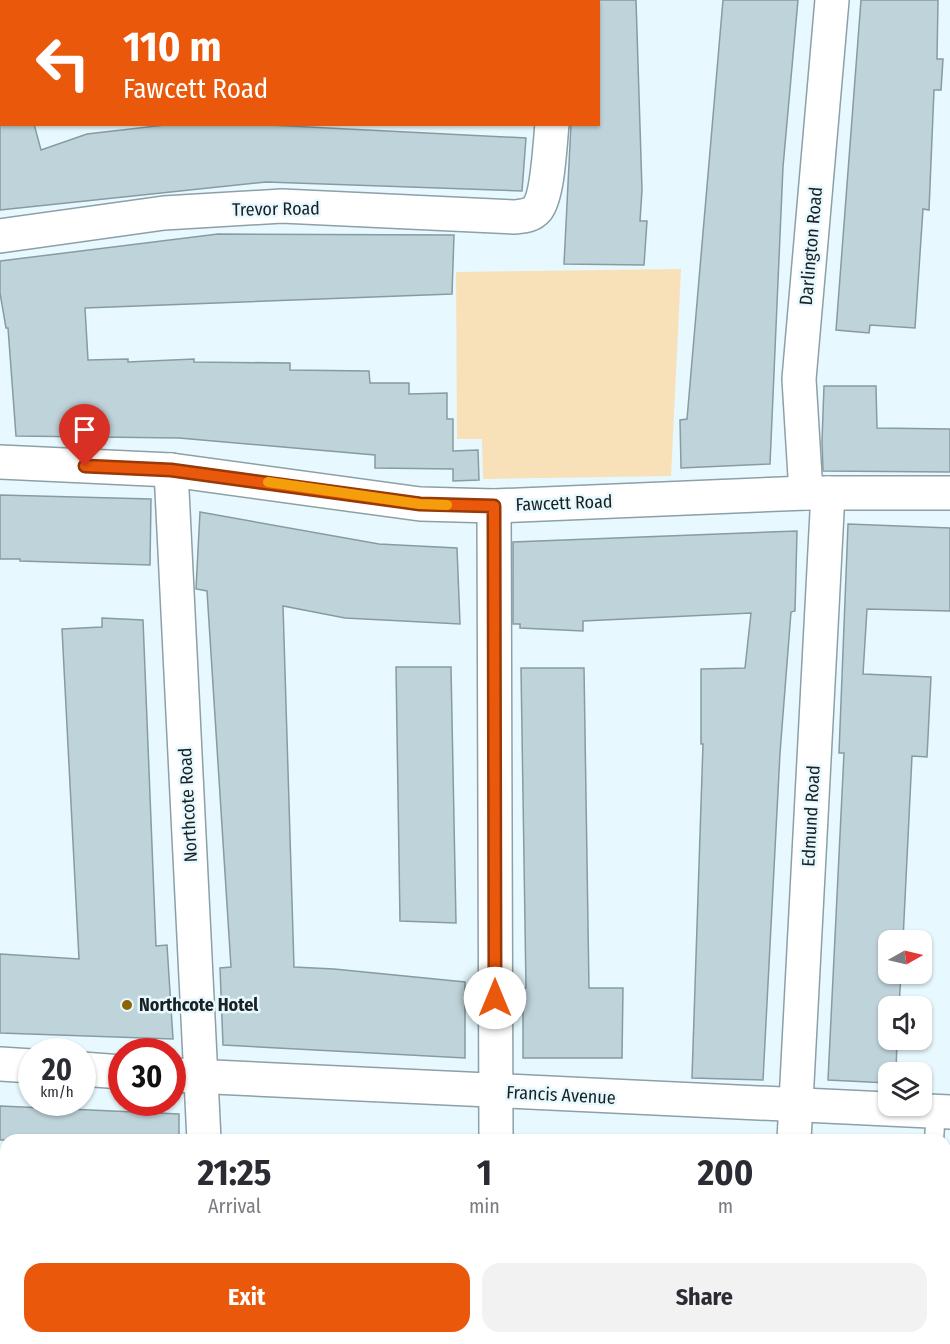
<!DOCTYPE html>
<style>
:root{--surface:#fff;--page:#f2f2f3;--text:#2b2b33;--muted:#7c7c81;--accent:#ea580c}
body{margin:0;font-family:"Fira Sans Condensed",sans-serif;background:var(--page);color:var(--text);height:100vh;display:flex;flex-direction:column;font-size:22px;white-space:nowrap}
*{box-sizing:border-box;margin:0}
p{font-size:20px;color:var(--muted)}
.icon{flex:none;width:33px;height:33px;fill:none;stroke:currentColor;stroke-width:2;stroke-linecap:round;stroke-linejoin:round}
.map{position:relative;flex:1;overflow:hidden}
.details{position:absolute;left:0px;top:1134px;width:951px;height:210px;display:flex;flex-direction:column;background:var(--surface);border-radius:18px 18px 0 0;box-shadow:0 2px 4px #0004}
.details>*{flex:none}
.guide{position:absolute;left:0px;top:0px;width:600px;height:126px;box-shadow:0 2px 4px #0004;background:#ea580c;color:#fff;overflow:hidden}
.needle{width:39px;rotate:82deg}
.tools{position:absolute;left:878px;top:930px;display:grid;gap:12px}
.tools a{display:grid;place-items:center;width:54px;height:54px;border-radius:12px;background:var(--surface);box-shadow:0 2px 4px #0004;font-size:30px}
.speed{position:absolute;left:18px;top:1038px;display:flex;gap:12px;font-size:30px;font-weight:700;text-align:center}
.speed>*{display:grid;place-content:center;width:78px;height:78px;border-radius:50%;background:var(--surface);box-shadow:0 2px 4px #0004;line-height:1}
.speed small{font-size:15px;font-weight:400}
.speed .limit{border:9px solid #d22;background:#fff;color:#111}
.pin{position:absolute;display:grid;place-items:center;width:51px;height:51px;color:#fff;margin:-62px -26px;border-radius:50% 50% 50% 0;rotate:-45deg;box-shadow:0 0 6px #0007}
.pin .icon{rotate:45deg}
.me{position:absolute;width:66px;margin:-33px;rotate:0deg;stroke-linejoin:round;filter:drop-shadow(0 0 4px #0008)}
.turn{display:flex;align-items:center;gap:21px;height:126px;padding:0 24px;font-size:27px}
.turn .icon{width:78px;height:78px;stroke-width:2.5}
.turn b{display:block;font-size:42px;line-height:51px}
.eta{display:flex;justify-content:space-evenly;align-items:center;height:102px;text-align:center}
.eta b{font-size:36px;font-weight:700;line-height:42px}
.primary-button{display:flex;gap:12px;margin-top:auto;padding:12px 24px}
.primary-button a{flex:1;height:69px;border-radius:18px;background:var(--accent);color:#fff;font-size:24px;font-weight:700;line-height:69px;text-align:center}
.primary-button a+a{background:var(--page);color:var(--text)}
.map>svg:first-child{display:block}
</style>
<div class="map">
<svg width="950" height="1344" viewBox="0 0 950 1344">
<rect width="100%" height="100%" fill="#e7f9fe"/>
<polygon fill="#f8e0b9" points="681,269 671,476 483,479 482,439 457,439 456,272"/>
<g fill="#bfd4da" stroke="#879ba1" stroke-width="1.5">
<polygon points="598,0 636,0 642,190 640,221 647,221 644,265 564,264 571,124 598,124"/>
<polygon points="723,0 798,0 783,167 770,464 681,468 680,420 687,419"/>
<polygon points="861,0 938,0 937,59 943,59 941,90 934,90 929,210 923,209 915,328 870,325 869,333 836,330"/>
<polygon points="0,124 34,124 41,150 87,134 174,124 247,124 526,138 522,191 266,182 0,210"/>
<polygon points="218,234 454,235 452,294 85,308 88,360 128,359 128,362 194,359 194,362 290,363 290,370 369,371 370,383 409,383 409,394 447,393 447,419 453,419 453,451 478,450 479,480 453,481 453,469 375,468 375,455 179,438 16,436 8,328 6,328 0,293 0,261"/>
<polygon points="824,386 876,386 877,428 950,429 950,472 823,471 822,441"/>
<polygon points="0,495 151,499 150,565 20,561 20,559 0,559"/>
<polygon points="200,512 379,544 457,548 460,624 345,618 283,606 294,967 334,969 465,982 465,1058 223,1045 220,968 231,967 207,591 196,589"/>
<polygon points="848,524 950,528 950,611 867,609 863,674 931,677 927,757 912,756 903,940 888,940 888,974 901,974 899,1006 888,1006 888,1040 897,1040 896,1072 888,1072 888,1083 828,1080 844,753 839,753"/>
<polygon points="797,531 795,611 791,612 780,753 763,1080 692,1078 703,744 701,744 701,669 745,668 751,613 583,621 583,631 520,628 520,624 513,624 513,542"/>
<polygon points="102,618 143,620 156,946 167,945 173,1039 0,1033 0,954 79,959 62,629 102,627"/>
<polygon points="396,667 451,667 456,923 400,921"/>
<polygon points="521,668 584,668 589,988 623,988 622,1058 523,1058 523,988 526,988"/>
<polygon points="0,1106 179,1114 179,1140 0,1140"/>
</g>
<g fill="none" stroke-linecap="round" stroke-linejoin="round">
<g stroke="#8ca0a6" stroke-width="21">
<g id="service">
<polyline points="934,1140 936,1111"/>
<polyline points="919,1344 920,1338"/>
</g>
</g>
<g stroke="#8ca0a6" stroke-width="36">
<g id="minor">
<polyline points="554,0 554,2"/>
<path d="M0,236L164,213L282,206L515,217C523,216 531,216 537,209C548,196 550,143 552,124"/>
<polyline points="0,462 171,470 420,504 494,506 806,493 950,493"/>
<polyline points="171,470 204,1140"/>
<polyline points="806,493 799,379 832,0"/>
<polyline points="494,506 496,1140"/>
<polyline points="0,1064 32,1066"/>
<polyline points="82,1069 122,1072"/>
<polyline points="172,1075 950,1112"/>
<polyline points="794,1140 828,493"/>
<polyline points="212,1338 212,1344"/>
<polyline points="499,1338 499,1344"/>
<polyline points="785,1344 785,1338"/>
</g>
</g>
<polyline stroke="#8c9a9e" stroke-width="4" stroke-dasharray="3 3" stroke-linecap="butt" points="361,1338 361,1344"/>
<use href="#service" stroke="#fff" stroke-width="18"/>
<use href="#minor" stroke="#fff" stroke-width="33"/>
</g>
<g fill="none" stroke-linecap="round" stroke-linejoin="round">
<g stroke="#983908" stroke-width="15">
<polyline id="route" points="85,466 171,470 420,504 494,506 495,998"/>
</g>
<use href="#route" stroke="#ea580c" stroke-width="10"/>
<polyline stroke="#f59e0b" stroke-width="10" points="268,482 420,504 447,505"/>
</g>
<circle fill="#8c6406" stroke="#e7f9fe" stroke-width="2" cx="127" cy="1005" r="6"/>
<g text-anchor="middle" dominant-baseline="central" stroke-width="5" stroke-linejoin="round" paint-order="stroke">
<g font-size="18" fill="#192123" stroke="#e7f9fe">
<text transform="translate(276 209) rotate(-1)">Trevor Road</text>
<text transform="translate(811 246) rotate(-85)">Darlington Road</text>
<text transform="translate(564 503) rotate(-2)">Fawcett Road</text>
<text transform="translate(188 805) rotate(-93)">Northcote Road</text>
<text transform="translate(811 816) rotate(-87)">Edmund Road</text>
<text transform="translate(561 1095) rotate(3)">Francis Avenue</text>
</g>
<g font-size="18" font-weight="bold" fill="#192123" stroke="#e7f9fe" text-anchor="start">
<text x="139" y="1005">Northcote Hotel</text>
</g>
</g>
</svg>
<div class="tools">
<a><svg class="needle" viewBox="-14 -14 28 28"><path d="M0-13l5 13h-10z" fill="#e53935"/><path d="M0 13l5-13h-10z" fill="#7c7c81"/></svg></a>
<a><svg class="icon" aria-label="sound" viewBox="0 0 24 24"><path d="M4 9h4l5-4v14l-5-4H4zM17 9q2 3 0 6"/></svg></a>
<a><svg class="icon" aria-label="layers" viewBox="0 0 24 24"><path d="M12 4l9 5-9 5-9-5zM3 14l9 5 9-5"/></svg></a>
</div>
<div class="speed"><div>20<small>km/h</small></div><div class="limit">30</div></div>
<div class="pin" style="left:85px;top:466px;background:#d93025"><svg class="icon" aria-label="arrive" viewBox="0 0 24 24"><path d="M6 21V4h12l-3 4 3 4H6"/></svg></div>
<svg class="me" style="left:495px;top:998px" viewBox="-20 -20 40 40"><circle r="19" fill="#fff"/><path d="M0-13L10 11 0 6-10 11z" fill="#ea580c"/></svg>
<div class="guide">
<div class="turn"><svg class="icon" aria-label="left" viewBox="0 0 24 24"><path d="M17 20v-9H6M10 6l-5 5 5 5"/></svg><div><b>110 m</b>Fawcett Road</div></div>
</div>
<section class="details">
<div class="eta">
<div><b>21:25</b><p>Arrival</p></div>
<div><b>1</b><p>min</p></div>
<div><b>200</b><p>m</p></div>
</div>
<div class="primary-button"><a>Exit</a><a>Share</a></div>
</section>
</div>
